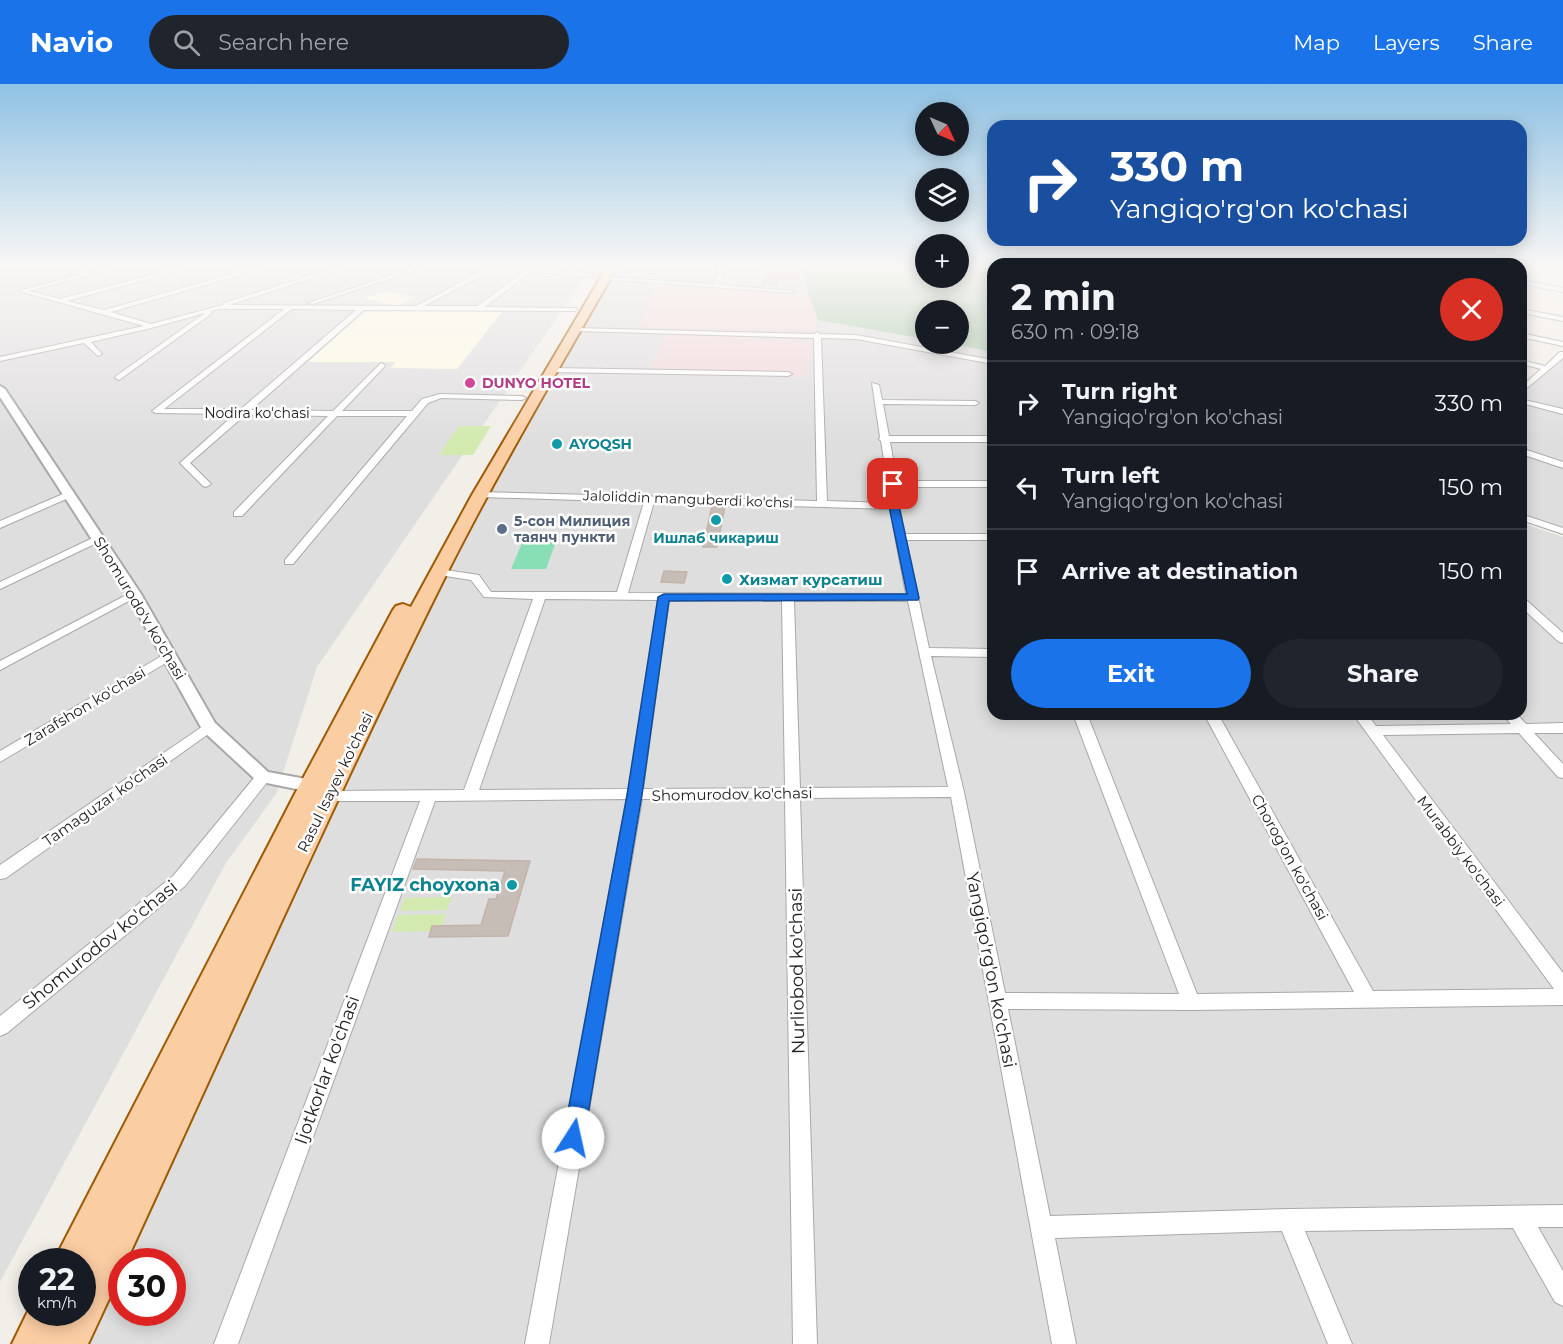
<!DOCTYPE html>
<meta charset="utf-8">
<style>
:root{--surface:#171b24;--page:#20242c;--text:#f1f3f6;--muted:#9ea1a6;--line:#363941;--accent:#1a73e8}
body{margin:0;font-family:Montserrat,sans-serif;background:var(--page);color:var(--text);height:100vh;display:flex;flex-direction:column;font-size:22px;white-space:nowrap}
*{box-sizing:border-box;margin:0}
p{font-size:20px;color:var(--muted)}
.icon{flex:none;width:33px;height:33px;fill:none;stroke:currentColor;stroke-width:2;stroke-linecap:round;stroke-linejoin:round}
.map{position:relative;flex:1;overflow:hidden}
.details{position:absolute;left:987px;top:174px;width:540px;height:462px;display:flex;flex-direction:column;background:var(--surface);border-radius:18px;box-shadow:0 3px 15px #0003}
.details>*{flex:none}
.banner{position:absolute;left:987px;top:36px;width:540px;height:126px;border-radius:18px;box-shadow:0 3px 15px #0003;background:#1a4fa0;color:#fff;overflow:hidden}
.needle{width:39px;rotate:134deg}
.tools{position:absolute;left:915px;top:18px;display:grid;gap:12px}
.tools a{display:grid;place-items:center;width:54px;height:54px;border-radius:50%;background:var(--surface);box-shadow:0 3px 15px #0003;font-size:30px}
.speed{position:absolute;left:18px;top:1164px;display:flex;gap:12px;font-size:30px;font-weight:700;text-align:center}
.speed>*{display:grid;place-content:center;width:78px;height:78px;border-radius:50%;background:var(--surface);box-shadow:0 3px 15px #0003;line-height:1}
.speed small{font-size:15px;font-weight:400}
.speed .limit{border:9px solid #d22;background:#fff;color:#111}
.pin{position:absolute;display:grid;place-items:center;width:51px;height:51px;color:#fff;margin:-26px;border-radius:12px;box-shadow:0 3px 9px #0006}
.me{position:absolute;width:66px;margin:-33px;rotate:10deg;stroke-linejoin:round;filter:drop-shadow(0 0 4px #0008)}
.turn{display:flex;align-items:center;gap:21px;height:126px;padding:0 24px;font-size:27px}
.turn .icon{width:78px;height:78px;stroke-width:2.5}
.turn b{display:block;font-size:42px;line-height:51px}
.round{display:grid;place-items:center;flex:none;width:63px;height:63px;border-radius:32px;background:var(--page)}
.overview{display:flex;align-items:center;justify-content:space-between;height:102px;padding:0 24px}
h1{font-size:36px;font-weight:700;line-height:45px}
.button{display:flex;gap:12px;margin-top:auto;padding:12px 24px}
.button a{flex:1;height:69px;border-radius:36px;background:var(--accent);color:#fff;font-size:24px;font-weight:700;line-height:69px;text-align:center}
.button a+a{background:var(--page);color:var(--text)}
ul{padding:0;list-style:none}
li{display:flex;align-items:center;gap:18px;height:84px;padding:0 24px;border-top:2px solid var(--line)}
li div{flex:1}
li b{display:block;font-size:22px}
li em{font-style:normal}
header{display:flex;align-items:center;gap:36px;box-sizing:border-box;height:84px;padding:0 30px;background:var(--accent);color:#fff}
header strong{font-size:28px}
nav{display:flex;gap:33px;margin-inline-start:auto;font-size:21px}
.search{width:420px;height:54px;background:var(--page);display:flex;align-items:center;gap:15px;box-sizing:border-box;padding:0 21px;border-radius:33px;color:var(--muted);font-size:22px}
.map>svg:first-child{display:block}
</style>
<header>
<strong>Navio</strong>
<div class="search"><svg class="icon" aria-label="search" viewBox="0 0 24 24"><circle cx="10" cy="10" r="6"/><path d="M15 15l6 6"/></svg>Search here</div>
<nav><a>Map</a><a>Layers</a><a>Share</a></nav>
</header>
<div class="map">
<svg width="1563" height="1260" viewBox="0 0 1563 1260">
<rect width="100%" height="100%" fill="#f2eee8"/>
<g fill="#dfdedf" fill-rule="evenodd">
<polygon points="0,181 593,181 317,583 276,710 226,779 0,1198"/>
<path d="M617,181H925L926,194H958L959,181H993V630H1521V439L1563,453V1260H83L367,648L446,486ZM926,226H958V260H926ZM122,1178H172V1228H122Z"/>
<polygon points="1563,270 1563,447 1521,433 1521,307"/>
</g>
<g fill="#f2d8da">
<polygon points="657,198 809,211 818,236 813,247 639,244"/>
<polygon points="666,248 750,251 748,255 813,257 806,293 792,293 792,288 651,285"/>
</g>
<g fill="#fffce4">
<polygon points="389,207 407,212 417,213 397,222 363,214"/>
<polygon points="368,225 440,227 503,227 457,285 391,284 395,278 308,278"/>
</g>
<g fill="#d2eaaf">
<polygon points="459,342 491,342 473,371 439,371"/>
<polygon points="452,813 447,826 400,827 405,814"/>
<polygon points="446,830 442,842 432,842 431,847 392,848 398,831"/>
</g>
<polygon fill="#a9caab" points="802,181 925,181 926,194 958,194 959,181 993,181 993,268 952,260 958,260 958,226 926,226 925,255 818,236 805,201"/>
<polygon fill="#88dfb5" points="525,452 558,452 546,485 511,485"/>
<g fill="#c6bdb7" stroke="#c3b3aa" stroke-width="1.5">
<polygon points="766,181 798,181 799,194 778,194 777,201 763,201"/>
<polygon points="712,422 725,422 717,463 703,463"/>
<polygon points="664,487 687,488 684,499 661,498"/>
<polygon points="417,775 530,777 508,852 429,853 432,842 481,841 489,815 496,815 505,787 413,785"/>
</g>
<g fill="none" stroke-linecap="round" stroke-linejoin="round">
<g stroke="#a8a8a8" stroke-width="2">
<g id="minor">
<path d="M115,181H127L29,207L60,215L189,181H200L67,217L104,226L264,181H275L111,228L151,240L223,221L224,219L343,181H353L229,221L416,222L485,185L443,181L530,184L599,191L596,193L531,188L485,223L577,224L575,227L364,226L251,326L333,327L381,279L385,281L384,283L342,327H412L422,315L440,310L522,312L526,314L522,316L441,314L428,319L293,480H285V476L407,332H337L242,432H234V428L328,332L245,331L190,379L211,400L206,403L203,402L180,379L235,330L156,329L152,327L284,225H219L211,227V230L119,296L115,294L116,292L205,229L151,244L91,258L102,270L98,272L84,259L0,277V273L144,242L19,207ZM493,186L524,188L477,222H424ZM292,225L356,226L241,325H164Z"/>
<polygon points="422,181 432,181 313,220 308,219"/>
<polygon points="719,181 725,181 720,201 794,207 791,209 602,195 605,193 714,200"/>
<polygon points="1521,196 1563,204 1563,208 1521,200"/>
<polygon points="1521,225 1563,233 1563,237 1521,229"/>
<path d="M575,244L814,250L817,248L820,250L856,251L993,276V280L856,255L821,254L827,417L889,419L888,400L881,357L879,355L880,353L872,299L879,301L882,316L975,317L979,319L975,321L883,320L889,352H993V358H890L897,397H993V403H898L899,422L905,450H993V456H906L929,564L993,565V573L931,572L964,708L1005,909L1179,910L1073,630H1087L1197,910L1354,908L1204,630H1218L1373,907L1554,905L1353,630H1367L1376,642L1511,640L1502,630H1517L1526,640L1563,639V649H1534L1563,680V694L1558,693L1519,649L1383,651L1563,889V921L1191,926L1008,925L1050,1132L1289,1125L1563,1121V1143H1538L1563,1187V1222L1555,1218L1513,1144L1305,1147L1352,1260H1328L1282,1147L1055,1154L1076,1260H1052L951,713L800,714L817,1260H793L785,714L642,715L549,1260H525L627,715L435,717L238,1260H214L420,717H328L323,716L321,712L323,708L328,707L464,706L533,515L484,513L471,496L439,491L433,488L439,485L479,491L491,508H617L644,418L481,413L476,410L478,408L817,417L814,254L577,247ZM654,418L890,425L906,510L628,509ZM545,515L658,516L629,705L479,706ZM669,516L782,517L785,704L643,705ZM794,517H908L948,703L800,704Z"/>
<polygon points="1521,249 1563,258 1563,262 1521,253"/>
<polygon points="1560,268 1563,268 1563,274 1521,309 1521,303 1541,285 1521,280 1521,276 1545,282"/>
<polygon points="552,284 788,288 792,290 788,292 549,288 548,286"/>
<polygon points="1521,315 1563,325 1563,330 1521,319"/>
<polygon points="1521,364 1563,378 1563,384 1521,370"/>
<polygon points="70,407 73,408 73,412 0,444 0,437"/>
<polygon points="1521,430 1563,444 1563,450 1521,436"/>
<polygon points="99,451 104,454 103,456 0,505 0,498"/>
<polygon points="134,507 138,508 138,512 0,586 0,577"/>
<polygon points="1521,514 1525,515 1563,549 1563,559 1559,558 1521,523"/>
<polygon points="170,567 174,568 176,571 174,574 0,678 0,667"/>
<polygon points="209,638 214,640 216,643 214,646 6,794 0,795 0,781"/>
<polygon points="263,688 268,689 270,693 268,697 185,802 7,949 0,952 0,932 173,792 258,689"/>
</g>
</g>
<g stroke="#a8a8a8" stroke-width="4">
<g id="tertiary">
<polygon points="0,181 4,181 0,184"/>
<polygon points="0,302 5,305 141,510 215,639 268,688 317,697 320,702 317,707 311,708 257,697 203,647 127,510 0,313"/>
</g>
</g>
<g stroke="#9e5b01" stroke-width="4">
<path id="primary" d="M608,181H618C560,283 500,384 447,489C334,716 232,948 126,1178H122V1187L88,1260H12L32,1219V1228H82V1178H54L60,1165L299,702L393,526L396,522L403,520L411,523L472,411Z"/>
</g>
<use href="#minor" fill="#fff" fill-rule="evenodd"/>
<use href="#tertiary" fill="#fff" fill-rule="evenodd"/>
<use href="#primary" fill="#fbcda3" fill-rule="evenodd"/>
</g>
<linearGradient id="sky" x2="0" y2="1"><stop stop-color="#8fc2e4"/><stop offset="0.51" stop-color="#f9f7f5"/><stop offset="1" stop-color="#f9f7f5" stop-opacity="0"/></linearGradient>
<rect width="1563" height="358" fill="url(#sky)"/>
<polygon fill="#1a73e8" stroke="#114b97" stroke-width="1.5" points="893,397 898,400 899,422 919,514 918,516 669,517 642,711 584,1054 581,1062 573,1065 566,1062 563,1054 627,711 658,513 664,510 907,510 889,422 889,400"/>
<circle fill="#d1479c" stroke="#fff" stroke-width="2" cx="470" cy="299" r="6"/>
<g fill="#0f9aa8" stroke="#fff" stroke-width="2">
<circle cx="557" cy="360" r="6"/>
<circle cx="716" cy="436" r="6"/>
<circle cx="727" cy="495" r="6"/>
<circle cx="512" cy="801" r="6"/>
</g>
<circle fill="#5c6f8a" stroke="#fff" stroke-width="2" cx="502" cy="445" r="6"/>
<g text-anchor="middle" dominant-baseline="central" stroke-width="5" stroke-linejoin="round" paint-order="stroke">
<g font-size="14" font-weight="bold" fill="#b23c85" stroke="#fff" text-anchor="start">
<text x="482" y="299">DUNYO HOTEL</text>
</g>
<g font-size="14" fill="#212121" stroke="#fff">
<text x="257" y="329">Nodira ko'chasi</text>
<text transform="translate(688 415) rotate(2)">Jaloliddin manguberdi ko'chsi</text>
</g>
<g font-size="14" font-weight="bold" fill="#0d838f" stroke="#fff" text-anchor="start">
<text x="569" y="360">AYOQSH</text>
<text x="716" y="454" text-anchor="middle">Ишлаб чикариш</text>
</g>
<g font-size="14" font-weight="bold" fill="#4e5e75" stroke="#fff" text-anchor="start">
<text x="514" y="437">5-сон Милиция<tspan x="514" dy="16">таянч пункти</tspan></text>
</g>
<g font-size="15" font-weight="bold" fill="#0d838f" stroke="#fff" text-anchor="start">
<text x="739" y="495">Хизмат курсатиш</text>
</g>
<g font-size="15" fill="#212121" stroke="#fff">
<text transform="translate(140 524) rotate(59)">Shomurodo'v ko'chasi</text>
<text transform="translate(85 622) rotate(-31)">Zarafshon ko'chasi</text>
<text transform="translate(335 698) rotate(-64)">Rasul Isayev ko'chasi</text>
<text transform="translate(732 710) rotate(-1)">Shomurodov ko'chasi</text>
<text transform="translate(105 716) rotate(-35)">Tamaguzar ko'chasi</text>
<text transform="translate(1461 767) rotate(53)">Murabbiy ko'chasi</text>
<text transform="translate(1290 773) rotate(61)">Chorog'on ko'chasi</text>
</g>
<g font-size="18" font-weight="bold" fill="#0d838f" stroke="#fff" text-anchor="end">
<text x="500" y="801">FAYIZ choyxona</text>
</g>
<g font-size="18" fill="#212121" stroke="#fff">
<text transform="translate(100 861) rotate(-39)">Shomurodov ko'chasi</text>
<text transform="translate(991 886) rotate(79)">Yangiqo'rg'on ko'chasi</text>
<text transform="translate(797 887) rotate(-91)">Nurliobod ko'chasi</text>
<text transform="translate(327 986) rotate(-70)">Ijotkorlar ko'chasi</text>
</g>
</g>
</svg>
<div class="tools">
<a><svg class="needle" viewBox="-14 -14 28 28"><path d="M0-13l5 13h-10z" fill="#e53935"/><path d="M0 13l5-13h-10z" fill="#9ea1a6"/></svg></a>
<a><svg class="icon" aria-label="layers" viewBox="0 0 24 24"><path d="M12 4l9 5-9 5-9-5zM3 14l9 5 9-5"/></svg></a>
<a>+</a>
<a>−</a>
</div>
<div class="speed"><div>22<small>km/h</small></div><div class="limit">30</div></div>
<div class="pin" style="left:893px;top:400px;background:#d93025"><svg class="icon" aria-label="arrive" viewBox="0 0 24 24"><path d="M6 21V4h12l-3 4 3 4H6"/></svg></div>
<svg class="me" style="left:573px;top:1054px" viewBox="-20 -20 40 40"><circle r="19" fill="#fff"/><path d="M0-13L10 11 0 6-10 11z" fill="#1a73e8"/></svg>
<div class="banner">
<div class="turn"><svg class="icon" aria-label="right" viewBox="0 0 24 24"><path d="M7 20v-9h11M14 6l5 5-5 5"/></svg><div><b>330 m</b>Yangiqo'rg'on ko'chasi</div></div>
</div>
<section class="details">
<div class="overview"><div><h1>2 min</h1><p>630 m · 09:18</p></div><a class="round" style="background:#d93025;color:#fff"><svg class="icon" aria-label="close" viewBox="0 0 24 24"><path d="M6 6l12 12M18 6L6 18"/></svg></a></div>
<ul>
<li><svg class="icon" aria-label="right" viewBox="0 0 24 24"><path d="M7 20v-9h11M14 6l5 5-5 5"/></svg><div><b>Turn right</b><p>Yangiqo'rg'on ko'chasi</p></div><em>330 m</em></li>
<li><svg class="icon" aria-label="left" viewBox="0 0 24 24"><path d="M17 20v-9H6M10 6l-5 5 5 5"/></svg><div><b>Turn left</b><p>Yangiqo'rg'on ko'chasi</p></div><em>150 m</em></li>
<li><svg class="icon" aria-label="arrive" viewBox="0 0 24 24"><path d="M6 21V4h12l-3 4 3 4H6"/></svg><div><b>Arrive at destination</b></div><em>150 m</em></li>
</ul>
<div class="button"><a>Exit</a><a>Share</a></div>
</section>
</div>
